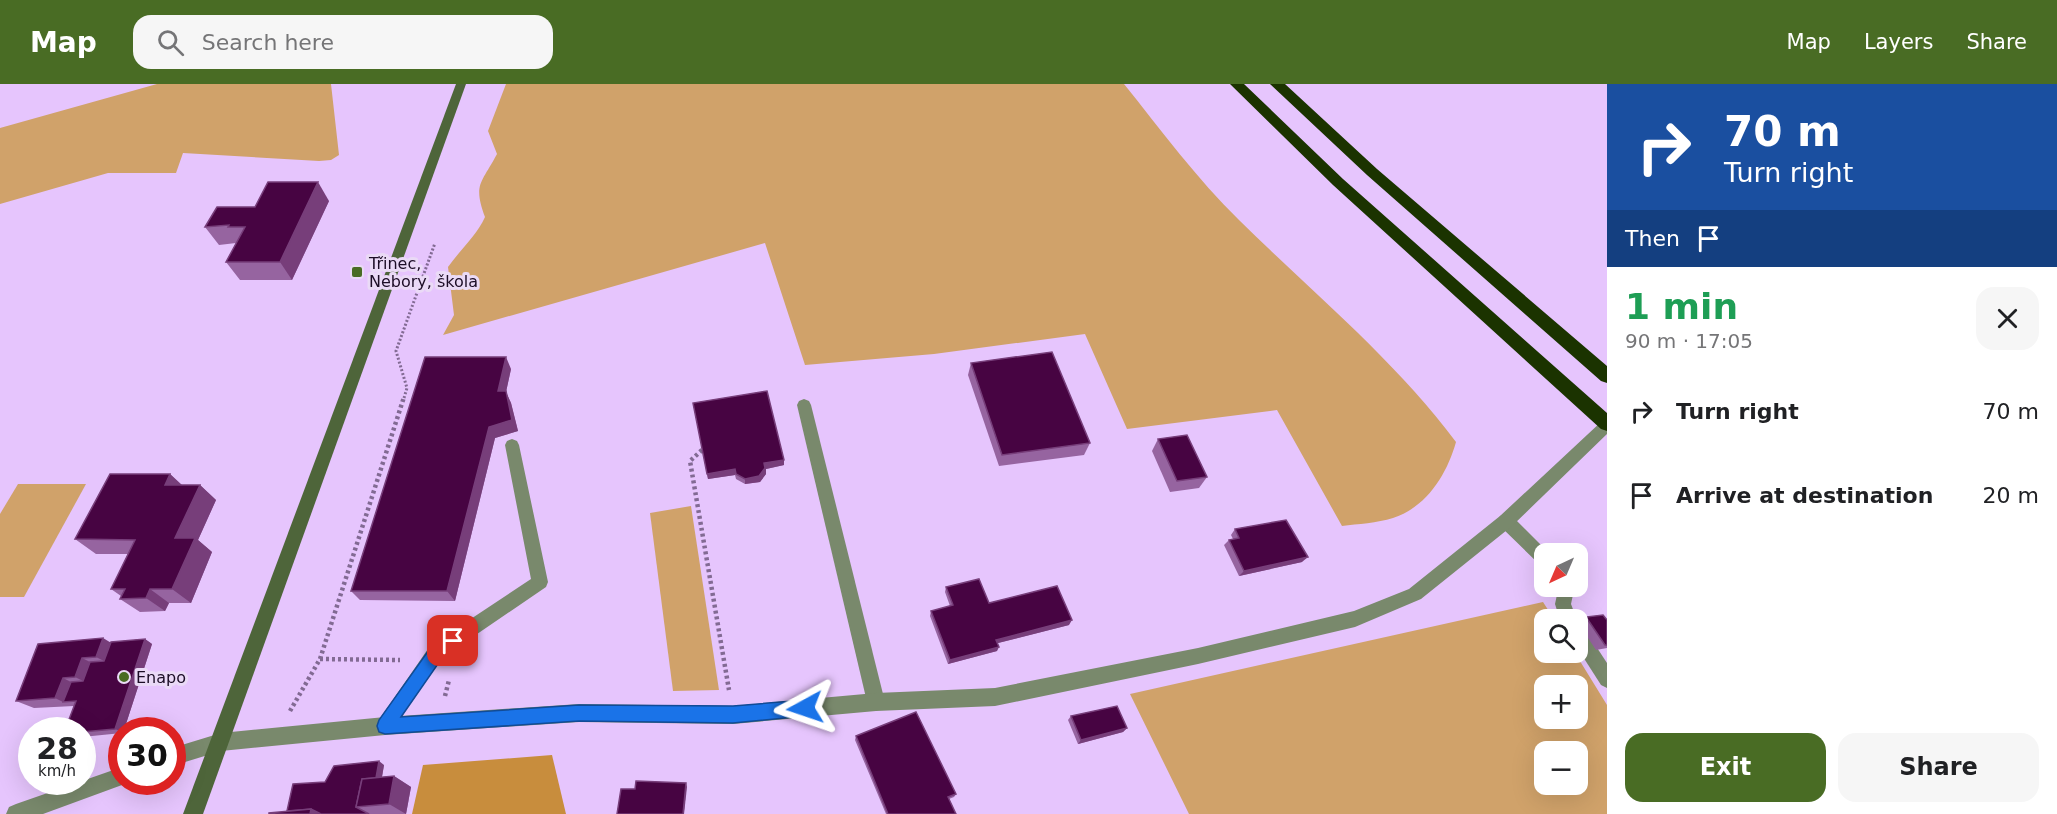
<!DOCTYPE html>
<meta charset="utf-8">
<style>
:root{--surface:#fff;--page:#f6f6f6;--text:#202124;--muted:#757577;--accent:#496c24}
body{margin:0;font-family:"DejaVu Sans",sans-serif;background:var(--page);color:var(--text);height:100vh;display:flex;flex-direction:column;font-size:22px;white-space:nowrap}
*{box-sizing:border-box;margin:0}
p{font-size:20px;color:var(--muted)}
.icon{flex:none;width:33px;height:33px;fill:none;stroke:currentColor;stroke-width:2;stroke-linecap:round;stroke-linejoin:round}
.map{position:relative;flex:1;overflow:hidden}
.side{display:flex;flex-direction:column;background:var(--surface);width:450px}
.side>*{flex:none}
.guide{background:#1a4fa0;color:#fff;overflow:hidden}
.needle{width:39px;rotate:224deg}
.fabs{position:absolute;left:1534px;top:459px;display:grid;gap:12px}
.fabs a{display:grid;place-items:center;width:54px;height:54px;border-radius:12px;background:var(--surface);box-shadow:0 6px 24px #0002;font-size:30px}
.speed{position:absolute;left:18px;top:633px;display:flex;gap:12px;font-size:30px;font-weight:700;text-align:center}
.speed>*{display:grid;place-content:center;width:78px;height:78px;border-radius:50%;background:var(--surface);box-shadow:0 6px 24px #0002;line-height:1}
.speed small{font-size:15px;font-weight:400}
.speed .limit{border:9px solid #d22;background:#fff;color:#111}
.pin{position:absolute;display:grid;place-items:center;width:51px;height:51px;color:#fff;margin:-26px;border-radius:12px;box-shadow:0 3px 9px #0006}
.me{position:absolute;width:66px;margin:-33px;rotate:265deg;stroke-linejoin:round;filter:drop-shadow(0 0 4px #0008)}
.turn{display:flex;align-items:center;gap:21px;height:126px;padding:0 18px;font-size:27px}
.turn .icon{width:78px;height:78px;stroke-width:2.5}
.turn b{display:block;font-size:42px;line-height:51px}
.then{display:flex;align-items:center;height:57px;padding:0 18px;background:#0003;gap:12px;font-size:22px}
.round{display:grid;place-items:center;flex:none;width:63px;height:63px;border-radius:18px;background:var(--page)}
.summary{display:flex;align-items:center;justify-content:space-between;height:102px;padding:0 18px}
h1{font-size:36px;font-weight:700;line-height:45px;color:#1e9e55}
.action{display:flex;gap:12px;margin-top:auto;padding:12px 18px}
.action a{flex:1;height:69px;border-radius:18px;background:var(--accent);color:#fff;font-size:24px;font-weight:700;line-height:69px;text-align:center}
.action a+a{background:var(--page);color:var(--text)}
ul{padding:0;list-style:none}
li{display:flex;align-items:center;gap:18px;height:84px;padding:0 18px}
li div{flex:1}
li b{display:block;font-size:22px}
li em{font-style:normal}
header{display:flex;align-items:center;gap:36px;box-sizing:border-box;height:84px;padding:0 30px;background:var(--accent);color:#fff}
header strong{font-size:28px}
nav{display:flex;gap:33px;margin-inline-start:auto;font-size:21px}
.search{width:420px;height:54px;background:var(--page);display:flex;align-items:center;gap:15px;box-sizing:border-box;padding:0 21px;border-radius:18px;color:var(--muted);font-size:22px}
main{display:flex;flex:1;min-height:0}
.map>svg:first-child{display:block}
</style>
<header>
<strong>Map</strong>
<div class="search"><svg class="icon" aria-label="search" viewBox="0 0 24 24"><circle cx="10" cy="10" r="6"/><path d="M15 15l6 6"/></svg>Search here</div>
<nav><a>Map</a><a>Layers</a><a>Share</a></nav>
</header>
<main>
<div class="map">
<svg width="1607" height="730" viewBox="0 0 1607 730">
<rect width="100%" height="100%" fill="#e6c5fd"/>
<g fill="#d0a26a" fill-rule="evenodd">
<polygon points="157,0 331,0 339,71 331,76 319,77 183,69 176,89 108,89 0,120 0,44"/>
<path d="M506,0H1124C1161,46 1197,95 1239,136C1313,209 1394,275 1456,358C1447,390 1427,423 1393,434C1377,439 1358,440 1342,442L1277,326L1127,345L1085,250L934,270L805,281L765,159L443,251L454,231L448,183C460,166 477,151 485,133C473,100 481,100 497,70L488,47Z"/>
<polygon points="18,400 86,400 24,513 0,513 0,430"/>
<polygon points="691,422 719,606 673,607 650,429"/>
<path d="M1543,518L1554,535L1545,536V568L1575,569L1607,621V730H1189L1130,610ZM1545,602H1578V634H1545ZM1545,668H1578V700H1545Z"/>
</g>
<polygon fill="#c88d3d" points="552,671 566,730 412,730 423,681"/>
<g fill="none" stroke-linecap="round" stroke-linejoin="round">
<polyline stroke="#826a93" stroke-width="3" stroke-dasharray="2 2" stroke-linecap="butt" points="404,314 407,304 396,267 435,159"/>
<g stroke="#826a93" stroke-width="4.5" stroke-dasharray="3 3" stroke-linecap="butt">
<polyline points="702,366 690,377 729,606"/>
<polyline points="320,575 400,576"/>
<polyline points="445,612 449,596"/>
<polyline points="290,627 320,575 404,313"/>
</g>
<g fill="#79896c" fill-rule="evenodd">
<polygon points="804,315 809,317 811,321 885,618 882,624 876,627 870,624 867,618 797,321 799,317"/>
<polygon points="512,355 517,357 519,361 548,498 546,503 442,574 391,648 385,651 379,648 376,642 379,636 430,562 531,495 505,361 507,357"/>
<polygon points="1506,430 1512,432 1550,470 1545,470 1545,482 1539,480 1500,442 1498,437 1500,432"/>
<polygon points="1556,502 1573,502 1574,506 1571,520 1577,536 1560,536 1555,520 1558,506"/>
<polygon points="1578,542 1584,544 1607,579 1607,604 1601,601 1578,565"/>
</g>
<g fill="#79896c" fill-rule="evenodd">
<polygon points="1607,335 1607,350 1512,442 1421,515 1355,543 1198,580 995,622 876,627 733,640 579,638 385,651 221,667 172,682 172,664 221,649 385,633 579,620 733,622 876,609 995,604 1198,564 1354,527 1409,505 1500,432 1602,337"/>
<polygon points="122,683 122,698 129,698 122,701 43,730 6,730 9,723 16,720"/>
</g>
<polygon fill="#4e653a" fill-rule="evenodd" points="456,0 466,0 203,730 183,730"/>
<g fill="#1b3300" fill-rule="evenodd">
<polygon points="1230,0 1244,0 1343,95 1607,329 1607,347 1601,345 1333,101"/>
<polygon points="1270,0 1285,0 1377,85 1607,282 1607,299 1601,297 1367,91"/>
</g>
</g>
<g fill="#9664a0">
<polygon points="329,117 292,196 240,196 226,178 236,159 219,161 205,143 255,123"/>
<polygon points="971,279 1090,359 1084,371 999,382 968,291"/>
<polygon points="511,285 506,308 511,319 518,347 495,354 455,517 360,516 351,507"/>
<polygon points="693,319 784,376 784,381 766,385 766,390 760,398 745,400 736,395 735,391 708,395"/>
<polygon points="1158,355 1207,393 1199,404 1170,408 1152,367"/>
<polygon points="170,390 182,401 200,401 216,416 198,456 212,468 191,519 169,519 165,527 140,528 120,515 121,512 111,505 128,470 96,470 75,455"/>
<polygon points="1235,445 1302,478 1239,492 1224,461 1229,456 1233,455 1231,451"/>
<polygon points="946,503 989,519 1069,541 998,559 997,567 948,580 930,532 931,527 950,522 945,508"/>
<polygon points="1586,533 1607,536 1607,564 1596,566 1578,539 1578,538"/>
<polygon points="145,555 152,560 124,646 122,646 122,649 82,653 82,646 74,622 34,624 16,617 38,560 111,558"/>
<polygon points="1071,632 1127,644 1123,648 1078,660 1068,636"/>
<polygon points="856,652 956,710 954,713 949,715 956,730 886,730 855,656"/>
<polygon points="384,681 382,693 394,692 411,703 406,730 269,730 287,727 325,698"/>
</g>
<g fill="#773e7a">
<polygon points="318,98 329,117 292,196 280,178"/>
<polygon points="506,273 511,285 506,308 511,319 518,347 495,354 455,517 447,507"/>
<polygon points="784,376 784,381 766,385 766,390 760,398 745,400 745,395 764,379"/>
<polygon points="735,385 735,391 708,395 707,390"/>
<polygon points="170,390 187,406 165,401"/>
<polygon points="200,401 216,416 198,456 212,468 191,519 172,505 175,454"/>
<polygon points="1308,473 1302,478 1239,492 1244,487"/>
<polygon points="150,505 169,519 165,527 146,514"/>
<polygon points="1072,536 1069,541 994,560 996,556"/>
<polygon points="103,554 118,563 112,581 96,573"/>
<polygon points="145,555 152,560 124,646 122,646 122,648 115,645"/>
<polygon points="999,563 997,567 948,580 950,576"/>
<polygon points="82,574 98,582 91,601 75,593"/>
<polygon points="63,594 79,602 63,618 55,614"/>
<polygon points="1127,644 1123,648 1078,660 1081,656"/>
<polygon points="379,677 384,681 377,721 371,722"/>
<polygon points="394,692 411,703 406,730 389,720"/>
<polygon points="686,699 687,703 684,730 683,730"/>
<polygon points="311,725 321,730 310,730"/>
</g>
<g fill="#470442" stroke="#773e7a" stroke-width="1.5">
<polygon points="268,98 318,98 280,178 226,178 245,143 228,143 229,141 205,143 217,123 255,123"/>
<polygon points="1052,268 1090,359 1002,371 971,279"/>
<polygon points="425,273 506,273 498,307 506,307 512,336 489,343 447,507 351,507"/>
<polygon points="767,307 784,376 764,379 765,384 759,392 745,395 736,390 735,385 707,390 693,319"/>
<polygon points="1187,351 1207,393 1177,397 1158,355"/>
<polygon points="110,390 170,390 165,401 200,401 175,454 195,454 172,505 150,505 146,514 120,515 125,505 111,505 135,456 75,455"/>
<polygon points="1286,436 1308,473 1244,487 1229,456 1239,454 1235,445"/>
<polygon points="979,495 989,519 1057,502 1072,536 996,556 999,563 950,576 931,527 953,521 946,503"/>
<polygon points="1603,531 1607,536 1607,561 1605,561 1586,533"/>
<polygon points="103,554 96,573 82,574 75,593 63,594 55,614 16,617 38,560"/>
<polygon points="145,555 115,645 82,648 82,646 65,646 76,617 63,618 71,598 83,597 90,578 104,577 111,558"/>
<polygon points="1117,622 1127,644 1081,656 1071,632"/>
<polygon points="916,628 956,710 948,713 956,730 888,730 856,652"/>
<polygon points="379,677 376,694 362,695 356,723 369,730 321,730 311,725 287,727 293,700 325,698 334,682"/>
<polygon points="394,692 389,720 356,723 362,695"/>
<polygon points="636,697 686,699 683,730 617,730 621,705 635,705"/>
<polygon points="311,725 310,730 269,730 269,729"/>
</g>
<polygon fill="#1a73e8" stroke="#114b97" stroke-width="1.5" points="453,549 459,551 461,557 459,562 442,574 401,633 579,621 733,622 805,616 811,618 813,624 811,630 805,632 733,639 579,637 385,650 379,648 377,642 379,636 431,563"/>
<g fill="#496c24" stroke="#eadaf6" stroke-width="2">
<rect x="351" y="182" width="12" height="12" rx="3"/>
<circle cx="124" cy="593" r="6"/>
</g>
<g text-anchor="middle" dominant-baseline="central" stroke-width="6" stroke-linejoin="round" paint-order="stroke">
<g font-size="16" fill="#1c0d26" stroke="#eadaf6" text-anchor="start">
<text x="369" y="179">Třinec,<tspan x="369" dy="18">Nebory, škola</tspan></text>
<text x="136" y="593">Enapo</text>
</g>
</g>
</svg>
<div class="fabs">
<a><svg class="needle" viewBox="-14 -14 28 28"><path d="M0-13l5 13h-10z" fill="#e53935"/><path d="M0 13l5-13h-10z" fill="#757577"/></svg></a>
<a><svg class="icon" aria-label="search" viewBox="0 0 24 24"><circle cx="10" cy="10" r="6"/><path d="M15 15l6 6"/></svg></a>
<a>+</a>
<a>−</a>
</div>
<div class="speed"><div>28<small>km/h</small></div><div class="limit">30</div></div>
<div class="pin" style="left:453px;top:557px;background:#d93025"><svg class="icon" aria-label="arrive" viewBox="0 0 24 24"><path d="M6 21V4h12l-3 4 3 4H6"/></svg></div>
<svg class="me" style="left:805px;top:624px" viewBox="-20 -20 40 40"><path d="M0-17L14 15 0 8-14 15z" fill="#1a73e8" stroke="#fff" stroke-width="4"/></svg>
</div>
<section class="side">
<div class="guide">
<div class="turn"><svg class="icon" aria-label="right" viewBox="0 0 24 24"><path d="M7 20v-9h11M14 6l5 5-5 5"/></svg><div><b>70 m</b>Turn right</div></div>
<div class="then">Then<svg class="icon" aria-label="arrive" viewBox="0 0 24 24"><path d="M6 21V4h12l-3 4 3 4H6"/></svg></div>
</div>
<div class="summary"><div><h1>1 min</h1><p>90 m · 17:05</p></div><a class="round"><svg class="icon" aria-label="close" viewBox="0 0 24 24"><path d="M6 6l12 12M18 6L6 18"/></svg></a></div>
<ul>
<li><svg class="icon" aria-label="right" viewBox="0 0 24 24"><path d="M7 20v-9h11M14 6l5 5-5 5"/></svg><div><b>Turn right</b></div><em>70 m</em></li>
<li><svg class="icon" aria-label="arrive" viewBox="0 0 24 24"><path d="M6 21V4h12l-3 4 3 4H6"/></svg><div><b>Arrive at destination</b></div><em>20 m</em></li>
</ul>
<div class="action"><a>Exit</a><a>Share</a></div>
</section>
</main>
